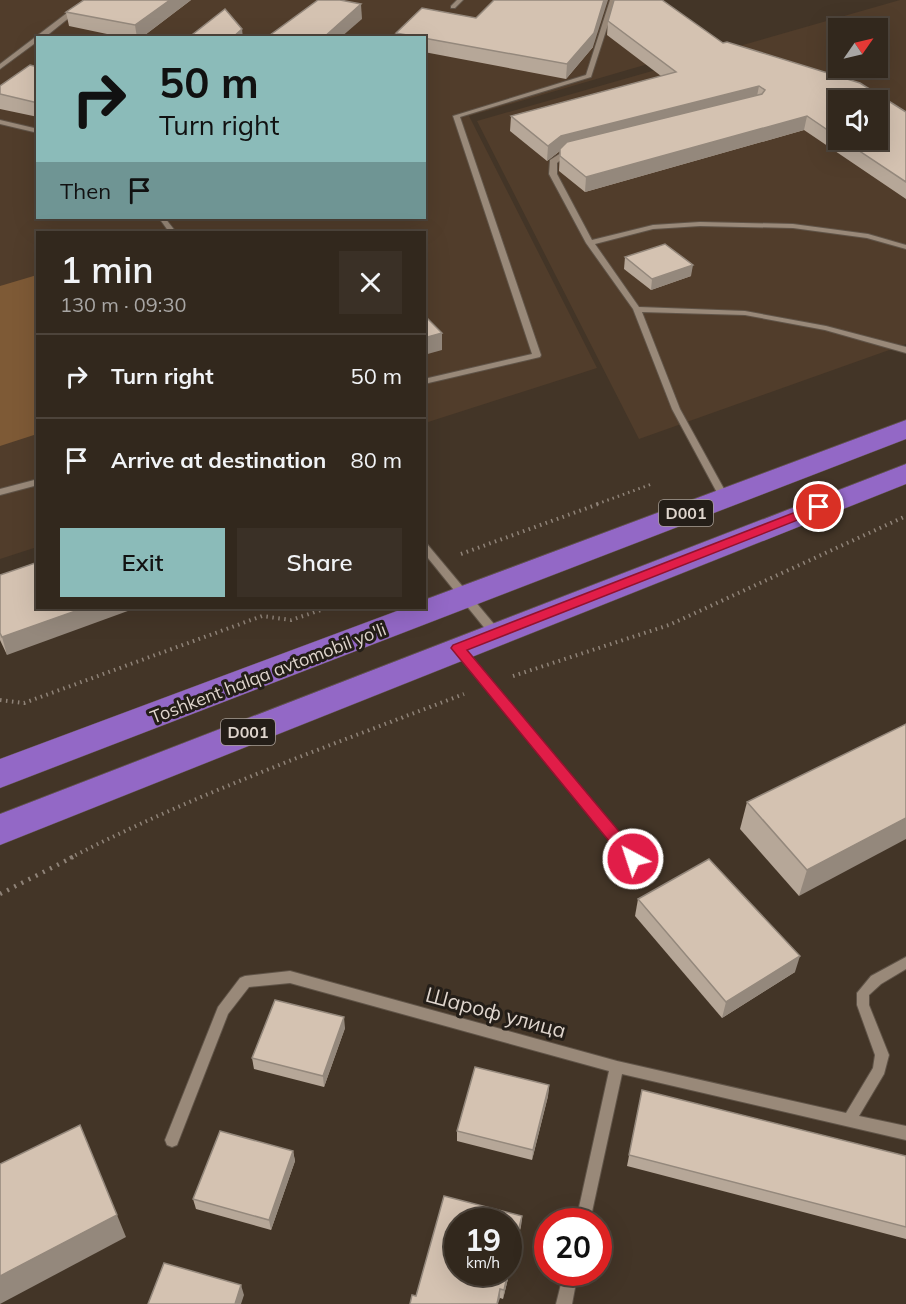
<!DOCTYPE html>
<meta charset="utf-8">
<style>
:root{--surface:#32281d;--page:#3a3026;--text:#f1f3f6;--muted:#a8a6a4;--line:#4d443b;--accent:#8bbbb9}
body{margin:0;font-family:Mulish,sans-serif;background:var(--page);color:var(--text);height:100vh;display:flex;flex-direction:column;font-size:22px;white-space:nowrap}
*{box-sizing:border-box;margin:0}
p{font-size:20px;color:var(--muted)}
.icon{flex:none;width:33px;height:33px;fill:none;stroke:currentColor;stroke-width:2;stroke-linecap:round;stroke-linejoin:round}
.map{position:relative;flex:1;overflow:hidden}
.drawer{position:absolute;left:36px;top:231px;width:390px;height:378px;display:flex;flex-direction:column;background:var(--surface);border-radius:0px;box-shadow:0 6px 24px #0002,0 0 0 2px var(--line)}
.drawer>*{flex:none}
.top-card{position:absolute;left:36px;top:36px;width:390px;height:183px;border-radius:0px;box-shadow:0 6px 24px #0002,0 0 0 2px var(--line);background:#8bbbb9;color:#111;overflow:hidden}
.needle{width:39px;rotate:56deg}
.controls{position:absolute;left:828px;top:18px;display:grid;gap:12px}
.controls a{display:grid;place-items:center;width:60px;height:60px;border-radius:0px;background:var(--surface);box-shadow:0 6px 24px #0002,0 0 0 2px var(--line);font-size:30px}
.speed{position:absolute;left:444px;top:1208px;display:flex;gap:12px;font-size:30px;font-weight:700;text-align:center}
.speed>*{display:grid;place-content:center;width:78px;height:78px;border-radius:50%;background:var(--surface);box-shadow:0 6px 24px #0002,0 0 0 2px var(--line);line-height:1}
.speed small{font-size:15px;font-weight:400}
.speed .limit{border:9px solid #d22;background:#fff;color:#111}
.pin{position:absolute;display:grid;place-items:center;width:51px;height:51px;color:#fff;margin:-26px;border:3px solid #fff;border-radius:50%;box-shadow:0 2px 6px #0007}
.me{position:absolute;width:66px;margin:-33px;rotate:320deg;stroke-linejoin:round;filter:drop-shadow(0 0 4px #0008)}
.turn{display:flex;align-items:center;gap:21px;height:126px;padding:0 24px;font-size:27px}
.turn .icon{width:78px;height:78px;stroke-width:2.5}
.turn b{display:block;font-size:42px;line-height:51px}
.then{display:flex;align-items:center;height:57px;padding:0 24px;background:#0003;gap:12px;font-size:22px}
.round{display:grid;place-items:center;flex:none;width:63px;height:63px;border-radius:0px;background:var(--page)}
.headline{display:flex;align-items:center;justify-content:space-between;height:102px;padding:0 24px}
h1{font-size:36px;font-weight:600;line-height:45px}
.action{display:flex;gap:12px;margin-top:auto;padding:12px 24px}
.action a{flex:1;height:69px;border-radius:0px;background:var(--accent);color:#111;font-size:24px;font-weight:600;line-height:69px;text-align:center}
.action a+a{background:var(--page);color:var(--text)}
ul{padding:0;list-style:none}
li{display:flex;align-items:center;gap:18px;height:84px;padding:0 24px;border-top:2px solid var(--line)}
li div{flex:1}
li b{display:block;font-size:22px}
li em{font-style:normal}
.map>svg:first-child{display:block}
</style>
<div class="map">
<svg width="906" height="1304" viewBox="0 0 906 1304">
<rect width="100%" height="100%" fill="#433527"/>
<g fill="#513d2b" fill-rule="evenodd">
<path d="M0,0H663L720,43L469,116L597,368L425,423L424,232H38L37,547L0,559ZM38,38H424V218H38Z"/>
<path d="M900,0H906V344L639,439L477,121ZM838,28H878V68H838ZM838,100H878V140H838Z"/>
</g>
<polygon fill="#7e5a36" points="37,275 37,434 0,446 0,286"/>
<g fill="none" stroke-linecap="round" stroke-linejoin="round">
<g stroke="#605448" stroke-width="2">
<g id="minor">
<polygon points="84,0 91,0 44,38 38,38 38,41 0,69 0,64"/>
<polygon points="457,0 463,0 455,8 451,8 451,6"/>
<polygon points="610,0 616,0 591,77 460,117 541,355 540,357 424,384 424,379 532,354 453,116 586,75"/>
<polygon points="0,120 38,129 38,133 0,124"/>
<polygon points="572,150 576,152 574,153 565,156 557,163 557,174 592,240 653,225 700,222 793,224 868,234 906,245 906,249 867,238 793,228 700,226 653,229 595,244 639,307 745,311 826,326 906,347 906,353 825,330 745,315 642,312 680,409 729,498 724,501 721,500 672,409 633,309 586,243 549,174 550,160 561,153"/>
<polygon points="159,218 165,218 176,232 169,232"/>
<polygon points="38,479 38,485 0,495 0,489"/>
<polygon points="424,543 427,544 499,630 500,633 499,636 491,636 424,553"/>
<polygon points="458,644 462,645 637,856 639,859 637,862 633,864 629,862 454,651 453,648 454,645"/>
<polygon points="906,957 906,969 881,984 869,995 869,1005 889,1055 884,1074 859,1116 906,1126 906,1140 622,1074 590,1221 576,1221 609,1071 290,983 249,987 228,1014 177,1145 172,1147 167,1145 165,1140 218,1007 240,978 245,976 290,971 617,1061 846,1113 873,1068 875,1055 857,1005 857,993 871,976"/>
<polygon points="564,1272 578,1272 572,1304 556,1304"/>
</g>
</g>
<g stroke="#605448" stroke-width="1">
<g id="highway">
<polygon points="906,420 906,439 0,788 0,759 405,608 424,608 424,600"/>
<polygon points="906,464 906,484 0,845 0,814"/>
</g>
</g>
<polyline stroke="#8f8378" stroke-width="3" stroke-dasharray="1.5 4" stroke-linecap="butt" points="597,504 652,484"/>
<g stroke="#8f8378" stroke-width="4" stroke-dasharray="1.5 4.5" stroke-linecap="butt">
<polyline points="461,554 601,503"/>
<polyline points="513,676 669,625 906,516"/>
<polyline points="0,700 24,703 262,616 291,620 327,608"/>
<path d="M70,858C197,793 331,745 464,694"/>
</g>
<polyline stroke="#8f8378" stroke-width="4.5" stroke-dasharray="2 6" stroke-linecap="butt" points="0,894 73,857"/>
<use href="#minor" fill="#998979" fill-rule="evenodd"/>
<use href="#highway" fill="#9368c6" fill-rule="evenodd"/>
</g>
<g fill="#b6a798" fill-rule="evenodd">
<polygon points="191,0 141,38 126,38 69,26 66,12"/>
<polygon points="476,18 593,47 566,79 424,52 424,38 396,38 396,33"/>
<path d="M608,21L723,43L906,112V199L804,130L585,192L559,171L560,151L547,161L510,131L511,116L661,76L607,35ZM838,100L878,140H838Z"/>
<polygon points="38,67 38,117 0,109 0,86"/>
<polygon points="625,257 691,276 651,290 624,269"/>
<polygon points="0,575 7,655 0,640"/>
<polygon points="906,724 799,896 740,829 747,802"/>
<polygon points="638,899 795,972 722,1018 635,916"/>
<polygon points="345,1028 324,1087 254,1069 252,1058"/>
<polygon points="549,1085 548,1096 532,1160 457,1141 457,1131"/>
<polygon points="642,1090 906,1156 906,1239 627,1166"/>
<polygon points="293,1151 295,1161 271,1230 196,1209 193,1199"/>
<polygon points="522,1216 521,1226 503,1299 500,1298 416,1296"/>
</g>
<g fill="#94887c">
<polygon points="170,0 191,0 141,38 137,38 135,25"/>
<polygon points="604,0 608,0 593,47 566,79 567,64"/>
<polygon points="361,4 362,19 340,38 323,38"/>
<polygon points="242,29 243,38 232,38"/>
<polygon points="759,86 756,101 560,151 547,161 548,146 561,136"/>
<polygon points="807,116 804,130 585,192 586,177"/>
<polygon points="693,265 691,276 651,290 652,279"/>
<polygon points="442,333 442,350 424,355 424,338"/>
<polygon points="84,608 136,608 7,655 2,637"/>
<polygon points="906,818 906,839 799,896 807,870"/>
<polygon points="800,956 795,972 722,1018 726,1002"/>
<polygon points="344,1017 345,1028 324,1087 323,1076"/>
<polygon points="549,1085 548,1096 532,1160 533,1150"/>
<polygon points="293,1151 295,1161 271,1230 269,1220"/>
<polygon points="117,1215 126,1237 0,1304 0,1276"/>
<polygon points="522,1216 521,1226 503,1299 504,1290"/>
<polygon points="241,1285 244,1295 241,1304 235,1304"/>
<polygon points="500,1289 500,1298 498,1304 497,1304"/>
</g>
<g fill="#d4c2b1" stroke="#94887c" stroke-width="1.5">
<polygon points="84,0 170,0 135,25 66,12"/>
<polygon points="318,0 340,0 361,4 323,38 266,38"/>
<polygon points="494,0 604,0 594,33 567,64 396,33 422,8 476,18"/>
<polygon points="614,0 662,0 723,43 727,42 860,83 906,112 906,182 843,140 878,140 878,100 838,100 838,137 807,116 586,177 560,156 560,149 567,142 762,94 765,90 759,86 561,136 548,146 511,116 676,72 608,21"/>
<polygon points="225,9 242,29 232,38 188,38"/>
<polygon points="30,65 38,67 38,103 0,94 0,86"/>
<polygon points="665,244 693,265 652,279 625,257"/>
<polygon points="424,315 442,333 424,338"/>
<polygon points="38,562 38,608 84,608 2,637 0,633 0,575"/>
<polygon points="906,724 906,818 807,870 747,802"/>
<polygon points="709,859 800,956 726,1002 638,899"/>
<polygon points="275,1000 344,1017 323,1076 252,1058"/>
<polygon points="475,1067 549,1085 533,1150 457,1131"/>
<polygon points="642,1090 906,1156 906,1227 629,1155"/>
<polygon points="80,1125 117,1215 0,1276 0,1164"/>
<polygon points="220,1131 293,1151 269,1220 193,1199"/>
<polygon points="444,1196 522,1216 508,1270 508,1221 458,1221 458,1272 508,1272 504,1290 500,1289 497,1304 410,1304 412,1295 416,1296"/>
<polygon points="164,1263 241,1285 235,1304 148,1304"/>
</g>
<polygon fill="#e11d48" stroke="#92132f" stroke-width="1.5" points="819,503 823,504 825,507 823,510 467,650 638,854 641,859 638,863 633,865 627,863 451,648 453,645"/>
<g text-anchor="middle" dominant-baseline="central" stroke-width="6" stroke-linejoin="round" paint-order="stroke">
<g fill="#241e18" stroke="#a79e97" stroke-width="1.5">
<rect x="659" y="500" width="54" height="26" rx="4.5"/>
<rect x="221" y="719" width="54" height="26" rx="4.5"/>
</g>
<g font-size="16" font-weight="bold" fill="#dfd5cd">
<text x="686" y="513">D001</text>
<text x="248" y="732">D001</text>
</g>
<g font-size="18" fill="#dfd5cd" stroke="#241e18">
<text transform="translate(268 673) rotate(-21)">Toshkent halqa avtomobil yo'li</text>
</g>
<g font-size="21" fill="#dfd5cd" stroke="#241e18">
<text transform="translate(496 1012) rotate(15)">Шароф улица</text>
</g>
</g>
</svg>
<div class="controls">
<a><svg class="needle" viewBox="-14 -14 28 28"><path d="M0-13l5 13h-10z" fill="#e53935"/><path d="M0 13l5-13h-10z" fill="#a8a6a4"/></svg></a>
<a><svg class="icon" aria-label="sound" viewBox="0 0 24 24"><path d="M4 9h4l5-4v14l-5-4H4zM17 9q2 3 0 6"/></svg></a>
</div>
<div class="speed"><div>19<small>km/h</small></div><div class="limit">20</div></div>
<div class="pin" style="left:819px;top:507px;background:#d93025"><svg class="icon" aria-label="arrive" viewBox="0 0 24 24"><path d="M6 21V4h12l-3 4 3 4H6"/></svg></div>
<svg class="me" style="left:633px;top:859px" viewBox="-20 -20 40 40"><circle r="17" fill="#e11d48" stroke="#fff" stroke-width="3"/><path d="M0-11L8 9 0 5-8 9z" fill="#fff"/></svg>
<div class="top-card">
<div class="turn"><svg class="icon" aria-label="right" viewBox="0 0 24 24"><path d="M7 20v-9h11M14 6l5 5-5 5"/></svg><div><b>50 m</b>Turn right</div></div>
<div class="then">Then<svg class="icon" aria-label="arrive" viewBox="0 0 24 24"><path d="M6 21V4h12l-3 4 3 4H6"/></svg></div>
</div>
<section class="drawer">
<div class="headline"><div><h1>1 min</h1><p>130 m · 09:30</p></div><a class="round"><svg class="icon" aria-label="close" viewBox="0 0 24 24"><path d="M6 6l12 12M18 6L6 18"/></svg></a></div>
<ul>
<li><svg class="icon" aria-label="right" viewBox="0 0 24 24"><path d="M7 20v-9h11M14 6l5 5-5 5"/></svg><div><b>Turn right</b></div><em>50 m</em></li>
<li><svg class="icon" aria-label="arrive" viewBox="0 0 24 24"><path d="M6 21V4h12l-3 4 3 4H6"/></svg><div><b>Arrive at destination</b></div><em>80 m</em></li>
</ul>
<div class="action"><a>Exit</a><a>Share</a></div>
</section>
</div>
